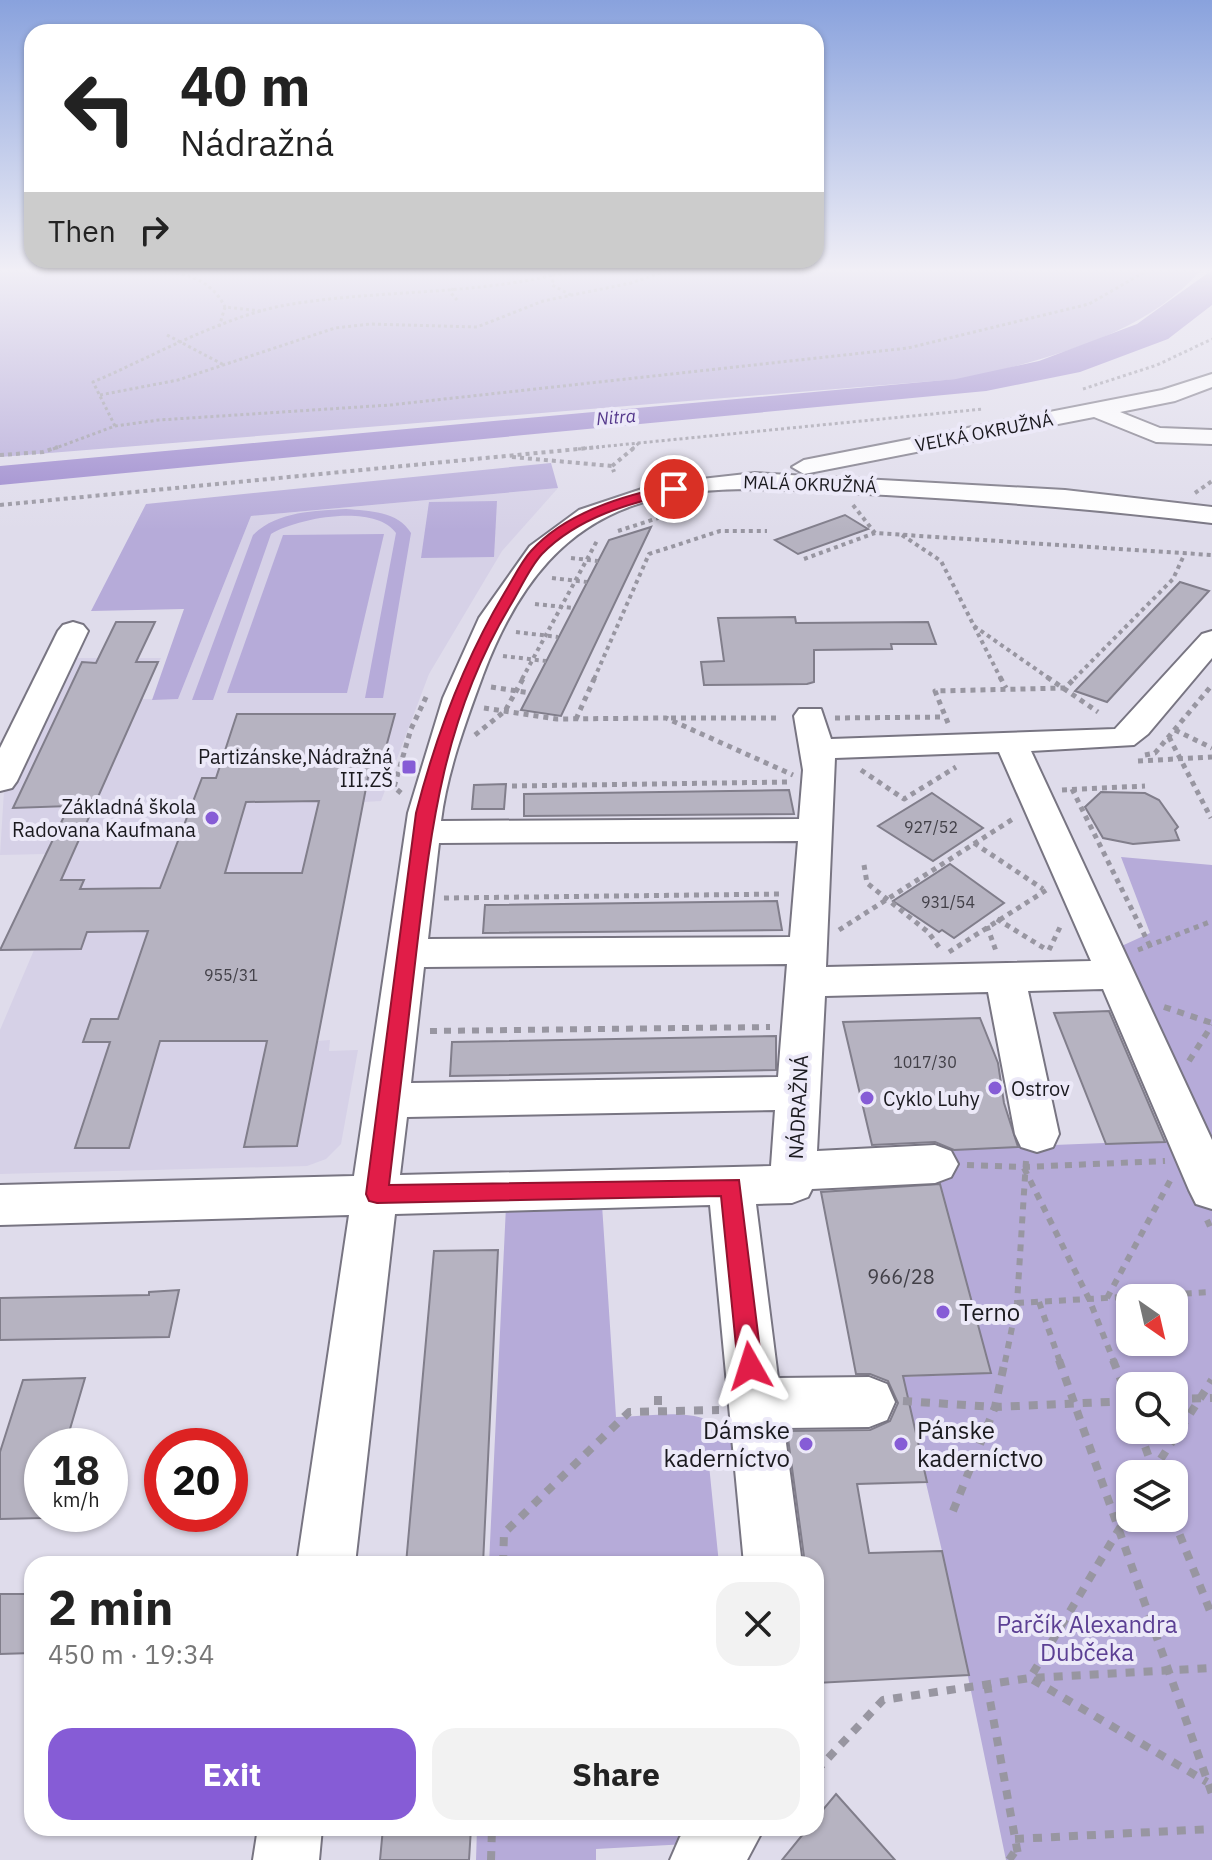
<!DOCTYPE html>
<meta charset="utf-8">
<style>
:root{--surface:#fff;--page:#f2f2f2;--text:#222;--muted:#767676;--accent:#865cd6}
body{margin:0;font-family:"IBM Plex Sans",sans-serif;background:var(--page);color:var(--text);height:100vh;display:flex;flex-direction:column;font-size:30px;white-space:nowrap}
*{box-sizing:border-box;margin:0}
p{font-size:26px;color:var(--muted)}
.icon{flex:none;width:44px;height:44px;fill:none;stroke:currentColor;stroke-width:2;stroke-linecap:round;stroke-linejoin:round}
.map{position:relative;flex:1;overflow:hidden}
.drawer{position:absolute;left:24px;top:1556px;width:800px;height:280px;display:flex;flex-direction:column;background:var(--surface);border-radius:24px;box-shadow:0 2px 6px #0004}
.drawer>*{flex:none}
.hud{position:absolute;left:24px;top:24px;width:800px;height:244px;border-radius:24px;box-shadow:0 2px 6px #0004;background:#fff;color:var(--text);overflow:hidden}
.needle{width:52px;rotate:146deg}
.tools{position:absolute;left:1116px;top:1284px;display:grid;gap:16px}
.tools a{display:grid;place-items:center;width:72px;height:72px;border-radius:16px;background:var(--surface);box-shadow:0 2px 6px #0004;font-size:40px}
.speed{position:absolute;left:24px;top:1428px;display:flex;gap:16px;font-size:40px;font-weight:700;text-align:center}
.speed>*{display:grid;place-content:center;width:104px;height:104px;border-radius:50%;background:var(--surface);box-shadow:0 2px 6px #0004;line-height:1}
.speed small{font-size:20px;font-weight:400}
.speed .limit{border:12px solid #d22;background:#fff;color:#111}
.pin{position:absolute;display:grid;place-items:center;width:68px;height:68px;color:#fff;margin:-34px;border:4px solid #fff;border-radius:50%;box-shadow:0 2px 8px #0007}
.me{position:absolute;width:88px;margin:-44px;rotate:354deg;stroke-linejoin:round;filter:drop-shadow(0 0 6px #0008)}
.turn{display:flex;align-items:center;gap:28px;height:168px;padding:0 24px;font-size:36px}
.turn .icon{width:104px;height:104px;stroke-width:2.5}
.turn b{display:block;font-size:56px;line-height:68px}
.then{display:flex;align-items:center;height:76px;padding:0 24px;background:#0003;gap:16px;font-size:30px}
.round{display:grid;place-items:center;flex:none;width:84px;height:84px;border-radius:24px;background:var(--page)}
.overview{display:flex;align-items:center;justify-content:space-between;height:136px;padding:0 24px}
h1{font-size:48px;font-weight:700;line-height:60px}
.primary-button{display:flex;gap:16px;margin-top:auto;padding:16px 24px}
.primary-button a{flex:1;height:92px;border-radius:24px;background:var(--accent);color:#fff;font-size:32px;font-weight:700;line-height:92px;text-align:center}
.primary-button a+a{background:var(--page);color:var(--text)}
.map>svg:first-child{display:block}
</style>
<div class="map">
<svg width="1212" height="1860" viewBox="0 0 1212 1860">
<rect width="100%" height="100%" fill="#dfdceb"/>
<polygon fill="#d6d1e7" points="558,488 502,551 429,674 381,801 363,802 317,1041 330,1040 329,1051 358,1050 341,1144 326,1159 307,1166 0,1174 0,1030 34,950 1,950 46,854 0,855 4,791 71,658 161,658 142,699 178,699 251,516"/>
<g fill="#b6abd9" fill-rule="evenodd">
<path d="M0,270H1201C1143,336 1053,356 971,378L0,457Z"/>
<polygon points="551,463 558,488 251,516 178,699 152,700 184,609 91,611 146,504"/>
<polygon points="497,501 494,557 421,558 429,502"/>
<path d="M346,509C369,511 398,511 411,533L383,698H365L396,533C375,503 297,518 271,534L213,700H192L253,535C277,511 315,511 346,509Z"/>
<polygon points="384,534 347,693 227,693 283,535"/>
<polygon points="1121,857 1212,865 1212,1154 1115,949 1150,933"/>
<path d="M1180,1140L1212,1208V1860H1006L942,1551L901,1377L991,1373L931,1150ZM1130,1298H1174V1342H1130ZM1130,1386H1174V1430H1130ZM1130,1474H1174V1518H1130Z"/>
<path d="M602,1205L616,1417C666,1416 727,1399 738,1463L709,1465L719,1564H489L506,1206Z"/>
<polygon points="477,1828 705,1828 687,1844 596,1849 596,1860 476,1860"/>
</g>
<polygon fill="#9b88cd" points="1212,270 1212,305 1168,339 1080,372 986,391 0,485 0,466 956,379 1039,361 1137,324"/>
<g fill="#b6b3c1" stroke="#817e8b" stroke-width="2" fill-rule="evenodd">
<polygon points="845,515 868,529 798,554 775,540"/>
<polygon points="651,527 561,716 521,710 609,540"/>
<polygon points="1180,582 1209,591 1107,702 1075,691"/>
<polygon points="795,617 796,623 928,622 936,644 891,644 892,649 814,650 814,682 807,684 704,685 701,662 724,661 718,618"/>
<path d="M116,622H155L136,662H158L61,880H84L80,889L160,888L202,778H216L237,714H395L382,762H371L297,1146L244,1147L267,1041H160L129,1148H75L110,1042H83L91,1019H118L148,931L87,932L81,949L0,950L69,806L13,808L82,662L96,663ZM319,801L302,873H225L246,802Z"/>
<polygon points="506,784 504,809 472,809 474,785"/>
<polygon points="789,790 794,814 524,816 524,794"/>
<polygon points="1101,792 1145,793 1159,800 1178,827 1175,830 1179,840 1133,844 1103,838 1085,807"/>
<polygon points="932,793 983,828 933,861 878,826"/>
<polygon points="950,864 1004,903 954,938 942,930 939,932 893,901"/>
<polygon points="777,901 782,930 483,933 485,905"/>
<polygon points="1109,1011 1165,1142 1106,1144 1054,1013"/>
<polygon points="980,1018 998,1063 1004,1103 1018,1147 954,1150 935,1142 872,1145 843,1022"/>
<polygon points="776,1036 776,1070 450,1076 452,1042"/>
<polygon points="940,1184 991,1373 903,1376 927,1482 857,1484 869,1553 942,1551 969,1675 816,1683 816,1564 805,1564 787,1431 870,1430 890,1421 898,1403 888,1381 870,1374 856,1374 821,1192"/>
<polygon points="498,1250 483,1564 406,1564 434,1251"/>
<polygon points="179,1290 169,1337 0,1340 0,1298 149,1295 149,1292"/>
<polygon points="85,1378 65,1446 42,1446 42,1518 0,1519 0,1452 23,1380"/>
<polygon points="0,1594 32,1594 32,1653 0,1654"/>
<polygon points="836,1794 895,1860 782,1860 808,1828 816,1828 816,1818"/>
<polygon points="383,1828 471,1828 469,1860 380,1860"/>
</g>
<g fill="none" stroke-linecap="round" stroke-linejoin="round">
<g stroke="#787582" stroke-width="4">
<g id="minor">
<polygon points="1212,374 1212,387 1175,401 1120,412 1160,428 1212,430 1212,444 1156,442 1094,417 804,474 792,467 804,460 1162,390"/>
<path d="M755,473L1065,490L1212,507V523C1103,510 995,501 886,495C695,484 562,466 483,675C466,721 447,772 441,821L799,819L803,770L794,716L799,709H821L831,739L1115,729L1202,634L1212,631V658L1148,734L1134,745L1031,751L1212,1140V1209L1196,1204L1189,1190L1103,989L1028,991L1059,1134L1053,1147L1037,1152L1021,1147L1015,1134L988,992L825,996L817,1151L935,1145L951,1151L958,1164L951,1177L935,1183L812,1189L808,1197L792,1203L756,1204L778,1378L869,1377L887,1384L895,1402L887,1420L869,1427L784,1428L802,1564H744L710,1205L395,1214L355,1564H297L349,1215L0,1225V1185L354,1176L408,813L443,698L479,618L530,546L579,510L657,484ZM999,752L1091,961L826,967L835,758ZM798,841L790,937L428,939L439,843ZM787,964L778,1077L411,1083L424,967ZM775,1110L771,1166L400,1175L407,1117Z"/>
<polygon points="73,622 83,625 88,631 17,781 12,788 0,791 0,748 58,631 63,625"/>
<polygon points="258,1828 322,1828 319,1860 253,1860"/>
<polygon points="688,1828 764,1828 747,1860 670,1860 680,1837"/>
</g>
</g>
<g stroke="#9896a1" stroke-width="3" stroke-dasharray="3 3" stroke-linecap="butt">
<path d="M116,270C157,272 204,265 225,307"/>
<polyline points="453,288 451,293 457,300"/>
<polyline points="571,295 552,285 554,275 585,270"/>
<polyline points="219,327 225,307 261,311"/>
<polyline points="167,335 224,365"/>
<polyline points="1083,389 1157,365 1212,339"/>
<polyline points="100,395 178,380 335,328 370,324 477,327 543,301 631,283 669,270"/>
<path d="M115,426L93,382C154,356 227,314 292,304C379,290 468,295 554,275L555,270"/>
<polyline points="53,449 115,426 159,420 390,405 908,348 1089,304 1148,270"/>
<polyline points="578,449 983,409"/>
<polyline points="632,449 639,443"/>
</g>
<g stroke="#9896a1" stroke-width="4" stroke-dasharray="4 4" stroke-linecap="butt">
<polyline points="0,455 43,452 58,447"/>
<polyline points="512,457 612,466 614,472"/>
<polyline points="612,466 635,447"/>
<polyline points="1195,493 1212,481"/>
<polyline points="0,505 599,447"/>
<polyline points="853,505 875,533"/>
<polyline points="618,531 670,514"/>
<polyline points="902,535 941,561 1001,679"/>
<polyline points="571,558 598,561"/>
<polyline points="804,559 875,533 1212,555"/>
<polyline points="552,578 587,582"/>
<polyline points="535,604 573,608"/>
<polyline points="974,626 1050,679"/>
<polyline points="516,632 558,637"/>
<polyline points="503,656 546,661"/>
<polyline points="522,679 598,539"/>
<polyline points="594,679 649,554 720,531 767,531"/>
<polyline points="1074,679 1173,579 1185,553"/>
</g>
<g stroke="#9896a1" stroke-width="5" stroke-dasharray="5 5" stroke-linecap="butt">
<polyline points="1000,677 1006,688"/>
<polyline points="1047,677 1098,712"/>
<polyline points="491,687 530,693"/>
<polyline points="484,708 557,719 666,718 793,775"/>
<polyline points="671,718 781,718"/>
<polyline points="835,718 945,717"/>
<polyline points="576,719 595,677"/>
<polyline points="948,723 935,691 1065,688 1076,677"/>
<polyline points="1175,730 1212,748"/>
<polyline points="475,735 505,711 524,677"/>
<polyline points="1169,737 1211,818"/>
<polyline points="1145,755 1155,753 1212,685"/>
<polyline points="1138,761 1212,757"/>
<polyline points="861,770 904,799 956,767"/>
<polyline points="512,786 790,782"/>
<polyline points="1072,789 1150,946"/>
<polyline points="1062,790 1145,786"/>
<polyline points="401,793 394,787 411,729 428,693"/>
<polyline points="974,843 1043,889"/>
<polyline points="864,865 867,883 928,932 942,951"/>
<polyline points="444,898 782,894"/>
<polyline points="997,919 1044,948"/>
<polyline points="987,926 996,951"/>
<polyline points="839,930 1016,817"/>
<polyline points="1049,950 1062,923"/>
<polyline points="1138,950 1212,921"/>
<polyline points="949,952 1048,889"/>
</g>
<g stroke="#9896a1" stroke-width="6" stroke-dasharray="7 7" stroke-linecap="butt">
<polyline points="1164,1007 1212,1023"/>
<polyline points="430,1031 770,1027"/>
<polyline points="1189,1061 1212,1025"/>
<polyline points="967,1165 1024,1167 1165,1161"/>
<polyline points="1024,1168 1089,1299 1114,1362"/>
<polyline points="1207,1220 1212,1231"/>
<polyline points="1107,1298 1171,1179"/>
<polyline points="1039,1302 1060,1362"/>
<polyline points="1017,1303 1212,1292"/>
<polyline points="1005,1362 1017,1303 1026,1161"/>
</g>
<g stroke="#9896a1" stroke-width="8" stroke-dasharray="9 9" stroke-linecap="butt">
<polyline points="1059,1360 1212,1794"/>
<polyline points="1113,1360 1130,1403"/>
<polyline points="658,1396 658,1412"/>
<polyline points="1174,1399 1212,1398"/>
<polyline points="903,1401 995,1407 1130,1401"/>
<polyline points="1139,1430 1155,1474"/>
<polyline points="1151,1474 1212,1380"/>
<polyline points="953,1511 995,1407 1005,1360"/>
<polyline points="1130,1511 1030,1678 1207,1782"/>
<polyline points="1173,1518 1212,1616"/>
<polyline points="503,1564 504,1533 629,1412 719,1410"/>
<polyline points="987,1684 1019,1860"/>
<polyline points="816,1771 883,1700 1030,1678 1212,1668"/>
<polyline points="1015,1839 1212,1829"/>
<polyline points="491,1860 492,1828"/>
<polyline points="1009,1860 1016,1850"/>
</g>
<use href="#minor" fill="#fff" fill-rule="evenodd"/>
</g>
<linearGradient id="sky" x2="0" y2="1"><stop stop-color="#89a2dd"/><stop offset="0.51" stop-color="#f1eff6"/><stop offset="1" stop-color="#f1eff6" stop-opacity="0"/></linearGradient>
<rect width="1212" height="530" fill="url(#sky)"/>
<path fill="#e11d48" stroke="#92132f" stroke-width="2" d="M674,485L678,486V492C630,503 578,517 542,554C529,568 520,590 510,606C443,718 431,828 416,955C407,1031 398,1108 389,1185L739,1180L762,1366L759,1374L750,1377L741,1374L738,1366L721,1196L377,1203L369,1201L366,1194L416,813C436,735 463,662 505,592C513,579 521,562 531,551C566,512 625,495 674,485Z"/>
<g fill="#865cd6" stroke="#ece9f8" stroke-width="3">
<rect x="401" y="759" width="16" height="16" rx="4"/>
<circle cx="212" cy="818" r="8"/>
<circle cx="995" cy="1088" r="8"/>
<circle cx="867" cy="1098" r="8"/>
<circle cx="943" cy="1312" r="8"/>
<circle cx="806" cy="1444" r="8"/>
<circle cx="901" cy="1444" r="8"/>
</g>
<g text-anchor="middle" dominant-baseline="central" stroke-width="8" stroke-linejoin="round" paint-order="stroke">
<g font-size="16" fill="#424048">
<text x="931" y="827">927/52</text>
<text x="948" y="902">931/54</text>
<text x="231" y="975">955/31</text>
<text x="925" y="1062">1017/30</text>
</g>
<g font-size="18" font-style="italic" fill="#55398c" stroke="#ece9f8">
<text transform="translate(616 417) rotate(-5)">Nitra</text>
</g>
<g font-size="18" fill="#1b1a1f" stroke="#ece9f8">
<text transform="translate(984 432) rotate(-11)">VEĽKÁ OKRUŽNÁ</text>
<text transform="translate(810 484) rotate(2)">MALÁ OKRUŽNÁ</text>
</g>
<g font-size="20" fill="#1b1a1f" stroke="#ece9f8" text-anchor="end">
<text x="393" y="756">Partizánske,Nádražná<tspan x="393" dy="23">III.ZŠ</tspan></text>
<text x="196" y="806">Základná škola<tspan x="196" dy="23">Radovana Kaufmana</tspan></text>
<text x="1011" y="1088" text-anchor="start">Ostrov</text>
<text x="883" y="1098" text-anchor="start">Cyklo Luhy</text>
</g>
<g font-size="20" fill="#1b1a1f" stroke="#ece9f8">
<text transform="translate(798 1107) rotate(-87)">NÁDRAŽNÁ</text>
</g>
<g font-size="20" fill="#424048">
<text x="901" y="1276">966/28</text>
</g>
<g font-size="24" fill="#1b1a1f" stroke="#ece9f8" text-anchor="start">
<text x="959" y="1312">Terno</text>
<text x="790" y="1430" text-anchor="end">Dámske<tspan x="790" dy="28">kaderníctvo</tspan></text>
<text x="917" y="1430">Pánske<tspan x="917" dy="28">kaderníctvo</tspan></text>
</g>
<g font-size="24" fill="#5c4094" stroke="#ece9f8">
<text x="1087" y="1624">Parčík Alexandra<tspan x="1087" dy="28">Dubčeka</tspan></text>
</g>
</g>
</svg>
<div class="tools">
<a><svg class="needle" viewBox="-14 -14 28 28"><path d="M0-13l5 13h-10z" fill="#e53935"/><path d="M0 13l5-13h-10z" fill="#767676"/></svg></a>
<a><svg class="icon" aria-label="search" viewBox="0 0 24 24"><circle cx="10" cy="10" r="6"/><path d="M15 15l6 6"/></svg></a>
<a><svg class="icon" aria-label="layers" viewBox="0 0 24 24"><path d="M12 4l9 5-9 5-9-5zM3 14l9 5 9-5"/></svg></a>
</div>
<div class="speed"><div>18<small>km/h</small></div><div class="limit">20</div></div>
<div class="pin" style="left:674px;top:489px;background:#d93025"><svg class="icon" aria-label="arrive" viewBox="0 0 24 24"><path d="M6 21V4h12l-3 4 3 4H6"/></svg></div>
<svg class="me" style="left:750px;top:1366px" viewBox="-20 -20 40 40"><path d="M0-17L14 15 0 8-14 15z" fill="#e11d48" stroke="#fff" stroke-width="4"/></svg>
<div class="hud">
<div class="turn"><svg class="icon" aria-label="left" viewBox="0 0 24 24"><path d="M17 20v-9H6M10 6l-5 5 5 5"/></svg><div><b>40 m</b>Nádražná</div></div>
<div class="then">Then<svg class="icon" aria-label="right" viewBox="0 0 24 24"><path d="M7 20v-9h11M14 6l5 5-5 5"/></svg></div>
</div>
<section class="drawer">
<div class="overview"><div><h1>2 min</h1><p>450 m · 19:34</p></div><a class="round"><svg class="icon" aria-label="close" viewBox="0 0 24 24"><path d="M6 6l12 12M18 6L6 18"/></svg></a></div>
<div class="primary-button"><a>Exit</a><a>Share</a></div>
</section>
</div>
